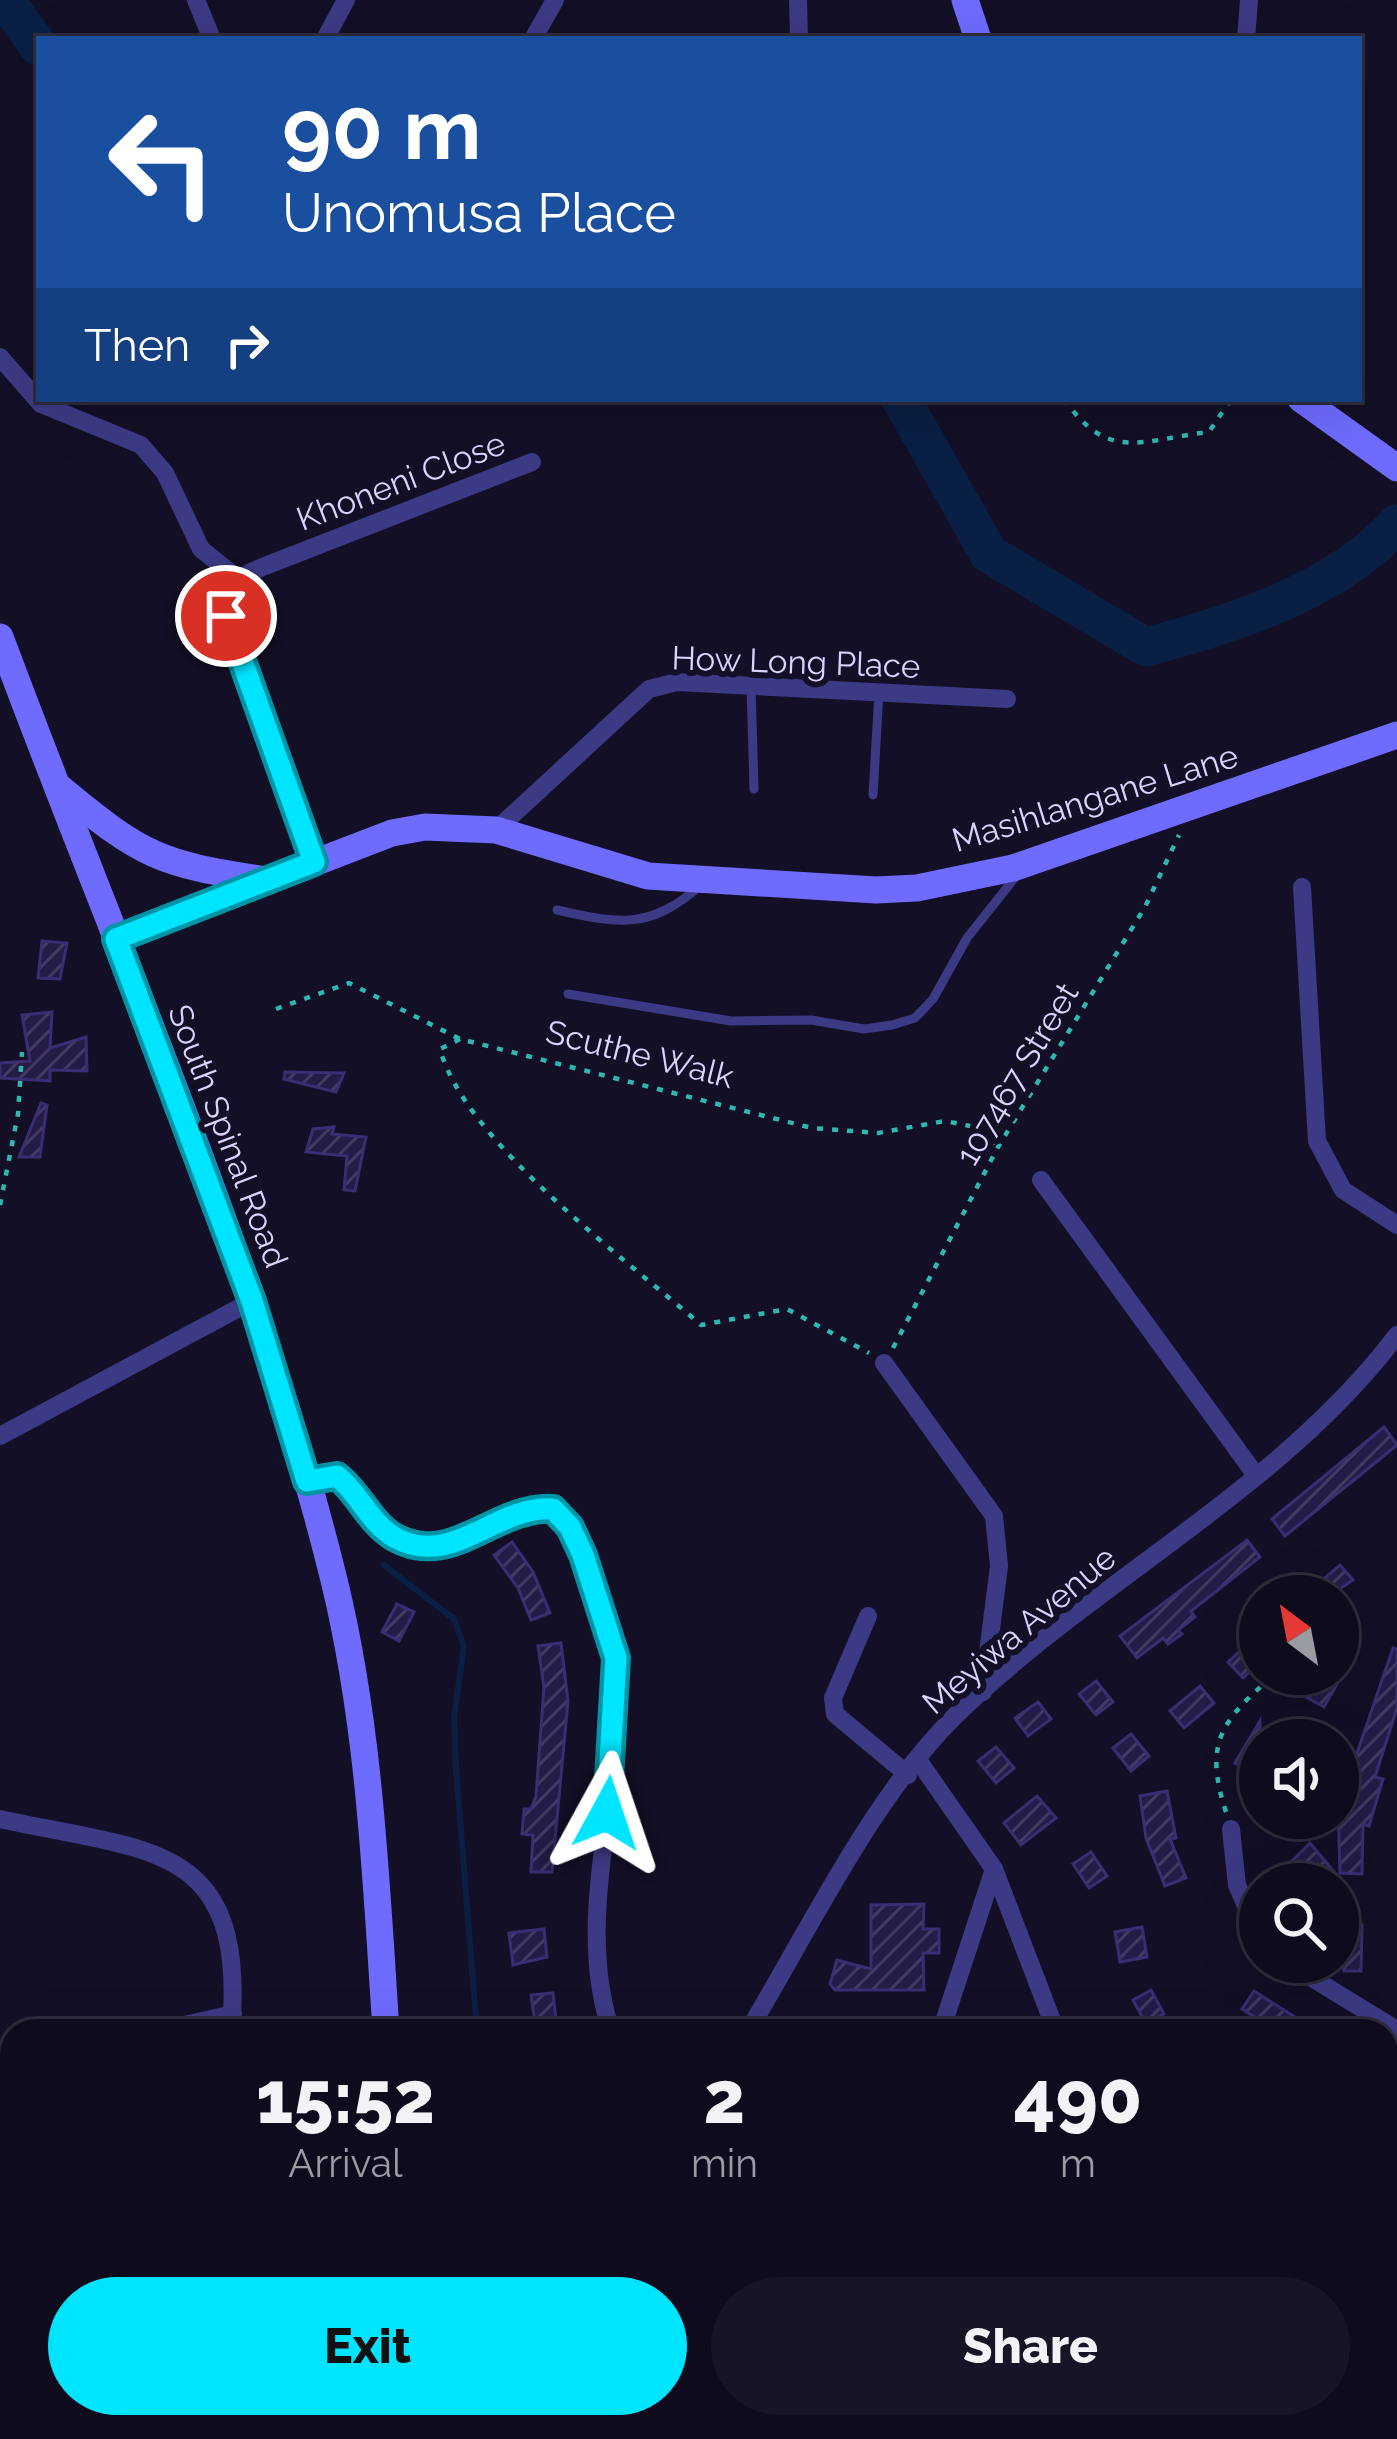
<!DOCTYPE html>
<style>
:root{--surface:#0e0b1c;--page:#171425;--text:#f1f3f6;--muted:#9b9ba3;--line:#2e2b3b;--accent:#00e5ff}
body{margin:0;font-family:Raleway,sans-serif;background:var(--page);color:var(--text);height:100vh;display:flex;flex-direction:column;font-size:45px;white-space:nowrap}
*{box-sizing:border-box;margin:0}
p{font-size:39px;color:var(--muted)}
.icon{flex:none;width:66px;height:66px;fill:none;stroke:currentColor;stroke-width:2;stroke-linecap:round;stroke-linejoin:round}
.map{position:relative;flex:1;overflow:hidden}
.side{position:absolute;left:0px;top:2019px;width:1398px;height:420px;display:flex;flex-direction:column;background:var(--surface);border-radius:36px 36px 0 0;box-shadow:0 12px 48px #0002,0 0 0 3px var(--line)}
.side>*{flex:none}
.banner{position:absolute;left:36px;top:36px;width:1326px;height:366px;border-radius:0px;box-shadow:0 12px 48px #0002,0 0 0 3px var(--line);background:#1a4fa0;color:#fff;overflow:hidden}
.needle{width:78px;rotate:328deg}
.tools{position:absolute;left:1239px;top:1575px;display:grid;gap:24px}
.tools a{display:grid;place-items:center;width:120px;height:120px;border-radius:50%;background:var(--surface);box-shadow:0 12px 48px #0002,0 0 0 3px var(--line);font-size:60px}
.pin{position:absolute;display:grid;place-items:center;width:102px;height:102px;color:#fff;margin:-51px;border:6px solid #fff;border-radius:50%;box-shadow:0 3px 12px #0007}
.me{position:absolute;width:132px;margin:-66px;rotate:5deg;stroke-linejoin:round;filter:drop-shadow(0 0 9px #0008)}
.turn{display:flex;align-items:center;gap:42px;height:252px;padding:0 48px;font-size:54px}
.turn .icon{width:156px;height:156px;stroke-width:2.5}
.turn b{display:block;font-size:84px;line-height:102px}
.then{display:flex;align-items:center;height:114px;padding:0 48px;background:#0003;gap:24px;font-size:45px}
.eta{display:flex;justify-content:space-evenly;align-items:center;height:204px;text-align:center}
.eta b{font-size:72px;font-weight:800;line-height:84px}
.primary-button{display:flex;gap:24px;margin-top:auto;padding:24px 48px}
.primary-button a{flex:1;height:138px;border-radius:72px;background:var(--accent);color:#111;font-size:48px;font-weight:800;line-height:138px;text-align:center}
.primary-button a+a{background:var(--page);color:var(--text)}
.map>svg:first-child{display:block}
</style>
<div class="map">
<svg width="1397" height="2439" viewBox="0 0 1397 2439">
<defs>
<pattern id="building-hatch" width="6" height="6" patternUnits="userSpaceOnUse" patternTransform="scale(3)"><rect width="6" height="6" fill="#241b47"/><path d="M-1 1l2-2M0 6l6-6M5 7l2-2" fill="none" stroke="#433b63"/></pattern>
</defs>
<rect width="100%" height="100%" fill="#130f26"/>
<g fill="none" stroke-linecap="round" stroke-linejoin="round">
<g stroke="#0a1f44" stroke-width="6">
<polyline points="384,1565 454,1619 464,1646 454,1717 456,1769 477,2031"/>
<polyline points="504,2439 504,2427"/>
</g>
<g stroke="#0a1f44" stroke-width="39">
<polyline points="5,0 39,47"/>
<path d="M901,399L989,554L1146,647C1233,624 1335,592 1397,524"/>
</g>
</g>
<g fill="url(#building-hatch)" stroke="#3b2d73" stroke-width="3">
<polygon points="42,941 67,943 60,979 38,978"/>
<polygon points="52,1012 50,1048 86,1037 87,1071 50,1070 50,1081 0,1078 0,1063 30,1061 22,1015"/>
<polygon points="285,1072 344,1073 336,1092 284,1079"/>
<polygon points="41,1103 47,1105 40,1157 19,1157"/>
<polygon points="334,1127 332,1134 366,1137 355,1191 344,1190 347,1156 306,1152 313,1129"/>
<polygon points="1384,1427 1397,1445 1285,1536 1272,1519"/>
<polygon points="1247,1540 1260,1557 1191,1611 1195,1617 1178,1630 1182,1634 1168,1644 1163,1638 1137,1658 1120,1636"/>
<polygon points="512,1542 533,1572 550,1613 531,1620 518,1588 494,1555"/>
<polygon points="1340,1565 1353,1580 1329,1596 1319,1583"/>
<polygon points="397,1604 414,1612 399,1641 382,1632"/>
<polygon points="561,1643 568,1701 552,1872 531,1872 533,1835 522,1834 524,1809 531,1809 536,1796 544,1687 538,1646"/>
<polygon points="1249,1643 1260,1663 1243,1678 1228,1662"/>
<polygon points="1393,1648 1397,1649 1397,1708 1375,1777 1383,1779 1369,1826 1363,1824 1362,1874 1340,1873 1338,1809"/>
<polygon points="1321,1674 1337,1684 1324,1707 1306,1697"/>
<polygon points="1096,1681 1113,1702 1096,1715 1079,1694"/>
<polygon points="1200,1686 1214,1703 1184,1728 1170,1711"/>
<polygon points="1038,1702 1051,1719 1028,1736 1015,1718"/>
<polygon points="1260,1721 1260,1778 1235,1763"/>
<polygon points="1131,1734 1149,1756 1131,1771 1113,1748"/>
<polygon points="996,1747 1014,1768 996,1783 978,1761"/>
<polygon points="1167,1791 1176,1838 1170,1839 1186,1878 1165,1886 1146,1838 1140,1796"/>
<polygon points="1037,1796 1056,1818 1021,1845 1004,1823"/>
<polygon points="1310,1843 1335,1873 1305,1873 1314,1884 1269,1884"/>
<polygon points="1091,1852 1107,1876 1089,1888 1073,1864"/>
<polygon points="924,1904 923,1929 939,1929 939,1953 923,1953 924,1990 835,1990 830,1984 837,1960 871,1969 871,1905"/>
<polygon points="1340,1925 1362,1925 1361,1971 1344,1971"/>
<polygon points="1142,1927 1147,1957 1120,1962 1115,1932"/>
<polygon points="544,1929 547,1957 513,1965 509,1933"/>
<polygon points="1151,1990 1164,2014 1146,2024 1133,2000"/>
<polygon points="1254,1991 1317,2031 1277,2031 1242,2009"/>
<polygon points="553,1993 556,2020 535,2023 531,1995"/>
</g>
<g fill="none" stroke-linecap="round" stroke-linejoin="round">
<g stroke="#2fb8b0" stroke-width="4.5" stroke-dasharray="6 9" stroke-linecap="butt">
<path d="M1064,399C1109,463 1140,440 1209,432L1231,399"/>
<polyline points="276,1009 349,983 460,1039 812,1128 878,1133 945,1121 975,1127 998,1147"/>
<path d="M460,1039L440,1049C465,1142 627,1260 701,1325L787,1309L869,1353"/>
<polyline points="0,1205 18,1114 22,1052"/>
<polyline points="893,1348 998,1147 1145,907 1179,835"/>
<path d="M1226,1812C1203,1742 1222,1720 1275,1674"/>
</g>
<g stroke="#3d3a85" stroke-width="9">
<polyline points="751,686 754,789"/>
<polyline points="873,795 879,692"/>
<path d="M557,910C619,924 650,930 701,885"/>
<polyline points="568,994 731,1021 811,1020 864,1029 892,1025 915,1018 933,999 967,938 1017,875"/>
</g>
<g stroke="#3d3a85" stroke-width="18">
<polyline points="196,0 212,39"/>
<polyline points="798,0 799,39"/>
<polyline points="325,39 346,0"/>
<polyline points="533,39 555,0"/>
<polyline points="1246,39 1249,0"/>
<polyline points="0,357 41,404 141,445 165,473 201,549 238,579"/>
<polyline points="496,830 649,689 677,682 1007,699"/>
<path d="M314,862C297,818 215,628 229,594C236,577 249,573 265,566L532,462"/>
<polyline points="1302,887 1317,1141 1343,1190 1397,1225"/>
<polyline points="1041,1180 1255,1474"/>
<polyline points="884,1363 994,1516 999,1566 983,1692"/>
<polyline points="0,1436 252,1301"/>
<path d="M307,1481L337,1476C359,1492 370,1523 395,1537C452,1570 495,1505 552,1509C575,1526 582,1554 591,1580C602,1611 617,1643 618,1676C623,1793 573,1916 611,2031"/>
<polyline points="868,1616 833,1698 835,1714 908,1775"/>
<polyline points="918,1760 994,1869 1056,2031"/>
<path d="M0,1819C150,1852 247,1841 231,2031"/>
<polyline points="1231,1829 1237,1885 1260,1937"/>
<polyline points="1286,1962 1397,2030"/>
<polyline points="158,2031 233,2014"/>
<path d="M748,2031C808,1932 872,1798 954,1717C1093,1581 1279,1491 1397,1335"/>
<polyline points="941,2031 994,1869"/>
<polyline points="0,2103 12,2097"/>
<polyline points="240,2427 242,2439"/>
<polyline points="659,2427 660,2439"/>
<polyline points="927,2427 931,2439"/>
<polyline points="1317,2427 1319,2439"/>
</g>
<g stroke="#6f6bff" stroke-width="27">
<polyline points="965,0 978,39"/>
<polyline points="1301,399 1397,468"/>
<path d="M0,637C116,949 254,1256 334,1580C370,1727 376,1881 386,2031"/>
<path d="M60,788C143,857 160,864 266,880"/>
<polyline points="116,939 392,833 425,827 496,830 648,876 876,890 917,888 1013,868 1397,735"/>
<polyline points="412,2427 413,2439"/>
</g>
</g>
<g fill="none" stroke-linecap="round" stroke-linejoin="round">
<g stroke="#0095a6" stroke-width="30">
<path id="route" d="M226,616L314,862L116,939L252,1301L307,1481L337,1476C359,1493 370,1523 394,1537C452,1570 495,1505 553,1509L570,1527L583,1555L616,1658L607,1813"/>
</g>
<use href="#route" stroke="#00e5ff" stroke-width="21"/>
</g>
<g text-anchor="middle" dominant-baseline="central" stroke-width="12" stroke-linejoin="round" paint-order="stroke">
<g font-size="33" fill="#d9d4ff" stroke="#130f26">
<text transform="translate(401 481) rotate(-21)">Khoneni Close</text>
<text transform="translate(796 662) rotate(2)">How Long Place</text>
<text transform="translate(1095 798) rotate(-17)">Masihlangane Lane</text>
<text transform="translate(640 1054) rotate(14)">Scuthe Walk</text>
<text transform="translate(1017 1074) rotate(-59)">107467 Street</text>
<text transform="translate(228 1136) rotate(69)">South Spinal Road</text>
<text transform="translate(1019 1630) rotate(-40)">Meyiwa Avenue</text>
</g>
</g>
</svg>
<div class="tools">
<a><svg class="needle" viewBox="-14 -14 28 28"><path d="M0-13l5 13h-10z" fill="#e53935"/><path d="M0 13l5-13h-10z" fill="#9b9ba3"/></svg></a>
<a><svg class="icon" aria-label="sound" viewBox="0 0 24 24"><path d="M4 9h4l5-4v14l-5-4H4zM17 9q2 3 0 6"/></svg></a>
<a><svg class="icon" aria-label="search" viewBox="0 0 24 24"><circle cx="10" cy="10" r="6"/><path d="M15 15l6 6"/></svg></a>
</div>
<div class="pin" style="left:226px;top:616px;background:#d93025"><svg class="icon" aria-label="arrive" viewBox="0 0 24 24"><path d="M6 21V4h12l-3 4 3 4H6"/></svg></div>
<svg class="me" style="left:607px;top:1813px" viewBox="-20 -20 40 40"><path d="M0-17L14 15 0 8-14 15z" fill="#00e5ff" stroke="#fff" stroke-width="4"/></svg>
<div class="banner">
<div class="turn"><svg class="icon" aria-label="left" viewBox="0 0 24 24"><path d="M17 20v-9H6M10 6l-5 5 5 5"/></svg><div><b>90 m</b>Unomusa Place</div></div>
<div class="then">Then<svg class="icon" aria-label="right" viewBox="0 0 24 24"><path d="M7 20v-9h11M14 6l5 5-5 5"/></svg></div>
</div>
<section class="side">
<div class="eta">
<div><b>15:52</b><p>Arrival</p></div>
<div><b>2</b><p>min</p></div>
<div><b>490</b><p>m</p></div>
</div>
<div class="primary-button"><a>Exit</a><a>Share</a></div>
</section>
</div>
